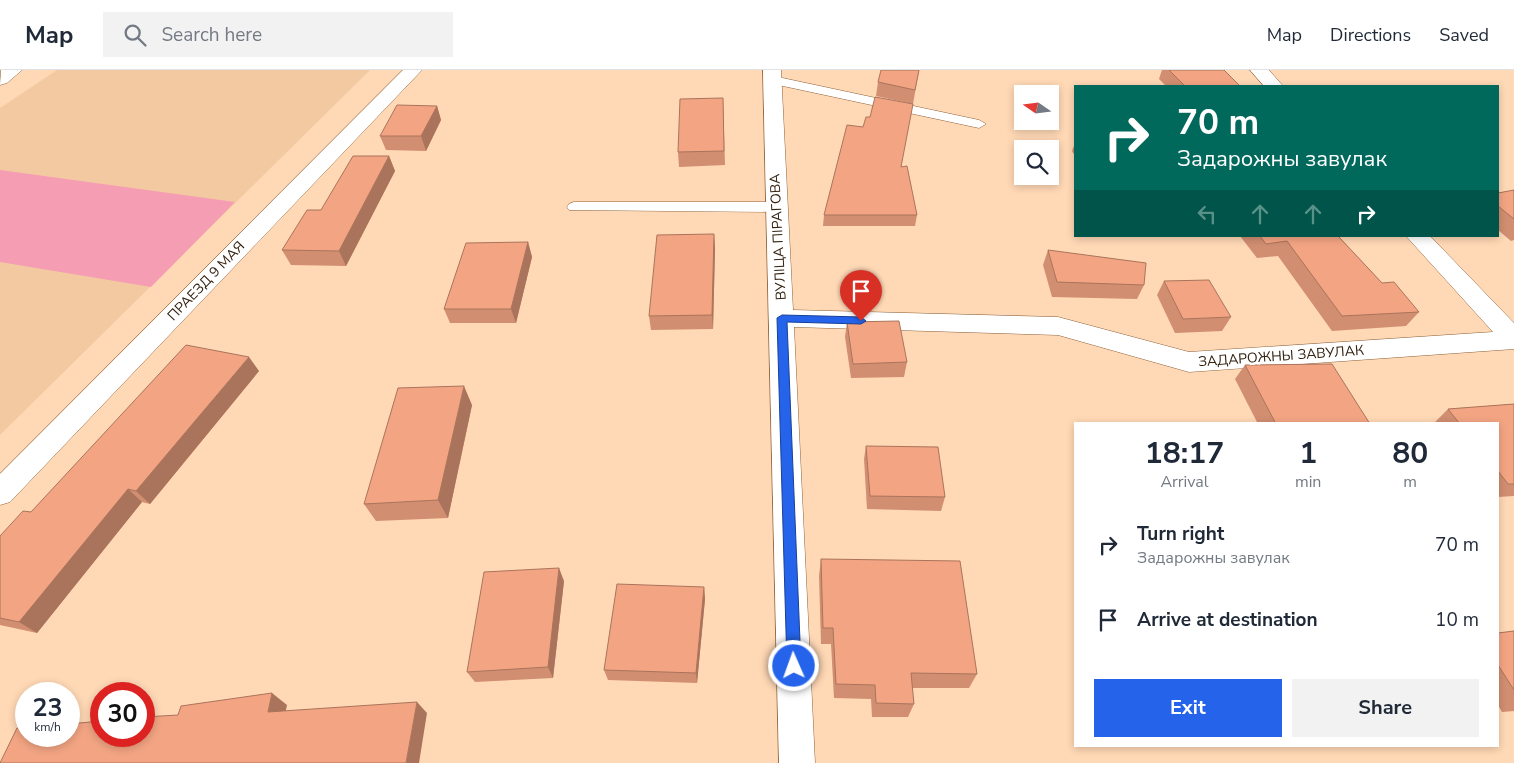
<!DOCTYPE html>
<meta charset="utf-8">
<style>
:root{--surface:#fff;--page:#f2f2f3;--text:#1f2937;--muted:#747a83;--line:#e0e1e3;--accent:#2563eb}
body{margin:0;font-family:"Nunito Sans",sans-serif;background:var(--page);color:var(--text);height:100vh;display:flex;flex-direction:column;font-size:19px;white-space:nowrap}
*{box-sizing:border-box;margin:0}
p{font-size:16px;color:var(--muted)}
.icon{flex:none;width:28px;height:28px;fill:none;stroke:currentColor;stroke-width:2;stroke-linecap:round;stroke-linejoin:round}
.map{position:relative;flex:1;overflow:hidden}
.drawer{position:absolute;left:1074px;top:352px;width:425px;height:325px;display:flex;flex-direction:column;background:var(--surface);border-radius:0px;box-shadow:0 2px 8px #0003}
.drawer>*{flex:none}
.top-card{position:absolute;left:1074px;top:15px;width:425px;height:152px;border-radius:0px;box-shadow:0 2px 8px #0003;background:#00695c;color:#fff;overflow:hidden}
.needle{width:32px;rotate:284deg}
.buttons{position:absolute;left:1014px;top:15px;display:grid;gap:10px}
.buttons a{display:grid;place-items:center;width:45px;height:45px;border-radius:0px;background:var(--surface);box-shadow:0 2px 8px #0003;font-size:25px}
.speed{position:absolute;left:15px;top:612px;display:flex;gap:10px;font-size:25px;font-weight:700;text-align:center}
.speed>*{display:grid;place-content:center;width:65px;height:65px;border-radius:50%;background:var(--surface);box-shadow:0 2px 8px #0003;line-height:1}
.speed small{font-size:12px;font-weight:400}
.speed .limit{border:8px solid #d22;background:#fff;color:#111}
.pin{position:absolute;display:grid;place-items:center;width:42px;height:42px;color:#fff;margin:-51px -21px;border-radius:50% 50% 50% 0;rotate:-45deg;box-shadow:0 0 5px #0007}
.pin .icon{rotate:45deg}
.me{position:absolute;width:55px;margin:-28px;rotate:358deg;stroke-linejoin:round;filter:drop-shadow(0 0 4px #0008)}
.turn{display:flex;align-items:center;gap:18px;height:105px;padding:0 20px;font-size:22px}
.turn .icon{width:65px;height:65px;stroke-width:2.5}
.turn b{display:block;font-size:35px;line-height:42px}
.lanes{display:flex;align-items:center;height:48px;padding:0 20px;background:#0003;justify-content:center;gap:25px;direction:ltr}
.lanes .off{opacity:.35}
.eta{display:flex;justify-content:space-evenly;align-items:center;height:85px;text-align:center}
.eta b{font-size:30px;font-weight:700;line-height:35px}
.primary-button{display:flex;gap:10px;margin-top:auto;padding:10px 20px}
.primary-button a{flex:1;height:58px;border-radius:0px;background:var(--accent);color:#fff;font-size:20px;font-weight:700;line-height:58px;text-align:center}
.primary-button a+a{background:var(--page);color:var(--text)}
ul{padding:0;list-style:none}
li{display:flex;align-items:center;gap:15px;height:75px;padding:0 20px}
li div{flex:1}
li b{display:block;font-size:19px}
li em{font-style:normal}
header{display:flex;align-items:center;gap:30px;box-sizing:border-box;height:70px;padding:0 25px;background:var(--surface);border-bottom:1px solid var(--line)}
header strong{font-size:24px}
nav{display:flex;gap:28px;margin-inline-start:auto;font-size:18px}
.search{width:350px;height:45px;background:var(--page);display:flex;align-items:center;gap:12px;box-sizing:border-box;padding:0 18px;border-radius:0px;color:var(--muted);font-size:19px}
.map>svg:first-child{display:block}
</style>
<header>
<strong>Map</strong>
<div class="search"><svg class="icon" aria-label="search" viewBox="0 0 24 24"><circle cx="10" cy="10" r="6"/><path d="M15 15l6 6"/></svg>Search here</div>
<nav><a>Map</a><a>Directions</a><a>Saved</a></nav>
</header>
<div class="map">
<svg width="1514" height="693" viewBox="0 0 1514 693">
<rect width="100%" height="100%" fill="#ffd8b5"/>
<polygon fill="#f3c9a2" points="57,0 370,0 0,365 0,38"/>
<polygon fill="#f59db3" points="0,100 235,132 151,217 0,192"/>
<g fill="none" stroke-linecap="round" stroke-linejoin="round">
<g stroke="#8d6239" stroke-width="1">
<g id="service">
<polygon points="773,6 979,50 986,54 979,58 769,13 767,10 769,7"/>
<polygon points="574,132 776,132 781,134 783,137 781,140 776,142 569,140 567,137 569,134"/>
</g>
</g>
<g stroke="#8d6239" stroke-width="1">
<g id="minor">
<polygon points="22,0 7,13 0,15 1,0"/>
<polygon points="403,0 422,0 10,432 0,435 0,404"/>
<polygon points="763,0 781,0 793,240 1058,247 1189,282 1493,262 1406,166 1430,166 1514,253 1514,279 1189,302 1058,265 794,257 815,693 779,693"/>
<polygon points="1250,0 1269,0 1283,16 1264,16"/>
</g>
</g>
<use href="#service" fill="#fff" fill-rule="evenodd"/>
<use href="#minor" fill="#fff" fill-rule="evenodd"/>
</g>
<g fill="#d18e71">
<polygon points="919,0 913,34 876,26 878,12"/>
<polygon points="1162,0 1224,0 1240,16 1166,16 1159,9"/>
<polygon points="723,28 725,95 679,97 678,82"/>
<polygon points="437,36 441,50 426,81 386,80 380,66"/>
<polygon points="1075,73 1075,86 1072,81"/>
<polygon points="389,86 395,101 346,196 291,195 282,180 321,140"/>
<polygon points="902,97 917,145 915,156 823,156 824,145"/>
<polygon points="1514,120 1514,170 1511,171 1498,160 1498,123"/>
<polygon points="714,164 715,179 713,259 651,260 649,246"/>
<polygon points="1240,166 1338,166 1382,213 1419,242 1406,256 1332,261 1278,186 1257,188"/>
<polygon points="528,172 532,187 516,253 450,253 444,239"/>
<polygon points="1048,180 1144,215 1137,229 1052,227 1043,195"/>
<polygon points="1164,211 1231,247 1222,261 1175,263 1157,225"/>
<polygon points="847,252 907,292 904,307 851,308 845,267"/>
<polygon points="1245,295 1370,354 1258,354 1235,309"/>
<polygon points="259,301 150,434 142,432 37,563 0,555 0,466 31,442"/>
<polygon points="1514,334 1514,426 1498,427 1498,354 1435,354 1434,353 1448,339"/>
<polygon points="472,335 448,448 376,451 364,434"/>
<polygon points="866,376 945,427 941,441 867,439 864,389"/>
<polygon points="821,489 977,604 969,618 912,618 914,634 908,647 872,647 871,629 834,628 831,574 821,574 819,506"/>
<polygon points="564,511 553,608 475,612 467,602"/>
<polygon points="704,517 705,529 697,613 608,610 604,600"/>
<polygon points="1514,561 1514,641 1502,642 1498,635 1498,563"/>
</g>
<g fill="#aa745c">
<polygon points="437,36 441,50 426,81 421,66"/>
<polygon points="389,86 395,101 346,196 339,181"/>
<polygon points="714,164 715,179 713,259 712,245"/>
<polygon points="528,172 532,187 516,253 511,239"/>
<polygon points="249,287 259,301 150,434 136,421"/>
<polygon points="464,316 472,335 448,448 438,430"/>
<polygon points="128,419 142,432 37,563 19,552"/>
<polygon points="559,498 564,511 553,608 548,597"/>
<polygon points="704,517 705,529 697,613 696,603"/>
<polygon points="272,623 287,635 283,654 268,642"/>
<polygon points="417,632 427,643 419,693 406,693"/>
</g>
<g fill="#f3a583" stroke="#aa745c">
<polygon points="881,0 919,0 915,20 878,12"/>
<polygon points="1169,0 1224,0 1240,16 1185,16"/>
<polygon points="875,27 913,34 901,97 907,96 917,145 824,145 847,55 863,57 866,47 870,47"/>
<polygon points="723,28 724,81 678,82 680,29"/>
<polygon points="397,35 437,36 421,66 380,66"/>
<polygon points="353,86 389,86 339,181 282,180 307,140 321,140"/>
<polygon points="1514,120 1514,149 1498,136 1498,123"/>
<polygon points="714,164 712,245 649,246 657,165"/>
<polygon points="1260,166 1338,166 1382,213 1394,212 1419,242 1342,246 1287,171 1266,174"/>
<polygon points="528,172 511,239 444,239 466,173"/>
<polygon points="1048,180 1146,193 1144,215 1057,212"/>
<polygon points="1209,210 1231,247 1183,249 1164,211"/>
<polygon points="899,251 907,292 853,294 847,252"/>
<polygon points="186,275 249,287 136,421 128,419 19,552 0,548 0,466 23,441 31,442"/>
<polygon points="1332,294 1370,354 1276,354 1245,295"/>
<polygon points="464,316 438,430 364,434 398,318"/>
<polygon points="1514,334 1514,414 1508,414 1498,401 1498,354 1460,354 1448,339"/>
<polygon points="866,376 938,377 945,427 870,426"/>
<polygon points="821,489 960,491 977,604 911,603 914,634 876,633 875,615 836,614 833,558 823,558"/>
<polygon points="559,498 548,597 467,602 484,502"/>
<polygon points="617,514 704,517 696,603 604,600"/>
<polygon points="1514,561 1514,620 1498,595 1498,563"/>
<polygon points="272,623 268,642 417,632 406,693 0,693 17,658 26,657 26,666 69,666 69,654 101,651 101,666 144,666 144,647 178,645 181,636"/>
</g>
<polygon fill="#2563eb" stroke="#184099" points="782,245 861,247 866,251 861,254 787,252 801,596 799,601 794,603 789,601 787,596 777,248"/>
<g text-anchor="middle" dominant-baseline="central" stroke-width="5" stroke-linejoin="round" paint-order="stroke">
<g font-size="14" fill="#342211" stroke="#fff">
<text transform="translate(778 167) rotate(-93)">ВУЛІЦА ПІРАГОВА</text>
<text transform="translate(206 211) rotate(-46)">ПРАЕЗД 9 МАЯ</text>
<text transform="translate(1281 286) rotate(-4)">ЗАДАРОЖНЫ ЗАВУЛАК</text>
</g>
</g>
</svg>
<div class="buttons">
<a><svg class="needle" viewBox="-14 -14 28 28"><path d="M0-13l5 13h-10z" fill="#e53935"/><path d="M0 13l5-13h-10z" fill="#747a83"/></svg></a>
<a><svg class="icon" aria-label="search" viewBox="0 0 24 24"><circle cx="10" cy="10" r="6"/><path d="M15 15l6 6"/></svg></a>
</div>
<div class="speed"><div>23<small>km/h</small></div><div class="limit">30</div></div>
<div class="pin" style="left:861px;top:251px;background:#d93025"><svg class="icon" aria-label="arrive" viewBox="0 0 24 24"><path d="M6 21V4h12l-3 4 3 4H6"/></svg></div>
<svg class="me" style="left:794px;top:596px" viewBox="-20 -20 40 40"><circle r="17" fill="#2563eb" stroke="#fff" stroke-width="3"/><path d="M0-11L8 9 0 5-8 9z" fill="#fff"/></svg>
<div class="top-card">
<div class="turn"><svg class="icon" aria-label="right" viewBox="0 0 24 24"><path d="M7 20v-9h11M14 6l5 5-5 5"/></svg><div><b>70 m</b>Задарожны завулак</div></div>
<div class="lanes"><svg class="icon off" aria-label="left" viewBox="0 0 24 24"><path d="M17 20v-9H6M10 6l-5 5 5 5"/></svg><svg class="icon off" aria-label="ahead" viewBox="0 0 24 24"><path d="M12 20V5M6 11l6-6 6 6"/></svg><svg class="icon off" aria-label="ahead" viewBox="0 0 24 24"><path d="M12 20V5M6 11l6-6 6 6"/></svg><svg class="icon" aria-label="right" viewBox="0 0 24 24"><path d="M7 20v-9h11M14 6l5 5-5 5"/></svg></div>
</div>
<section class="drawer">
<div class="eta">
<div><b>18:17</b><p>Arrival</p></div>
<div><b>1</b><p>min</p></div>
<div><b>80</b><p>m</p></div>
</div>
<ul>
<li><svg class="icon" aria-label="right" viewBox="0 0 24 24"><path d="M7 20v-9h11M14 6l5 5-5 5"/></svg><div><b>Turn right</b><p>Задарожны завулак</p></div><em>70 m</em></li>
<li><svg class="icon" aria-label="arrive" viewBox="0 0 24 24"><path d="M6 21V4h12l-3 4 3 4H6"/></svg><div><b>Arrive at destination</b></div><em>10 m</em></li>
</ul>
<div class="primary-button"><a>Exit</a><a>Share</a></div>
</section>
</div>
